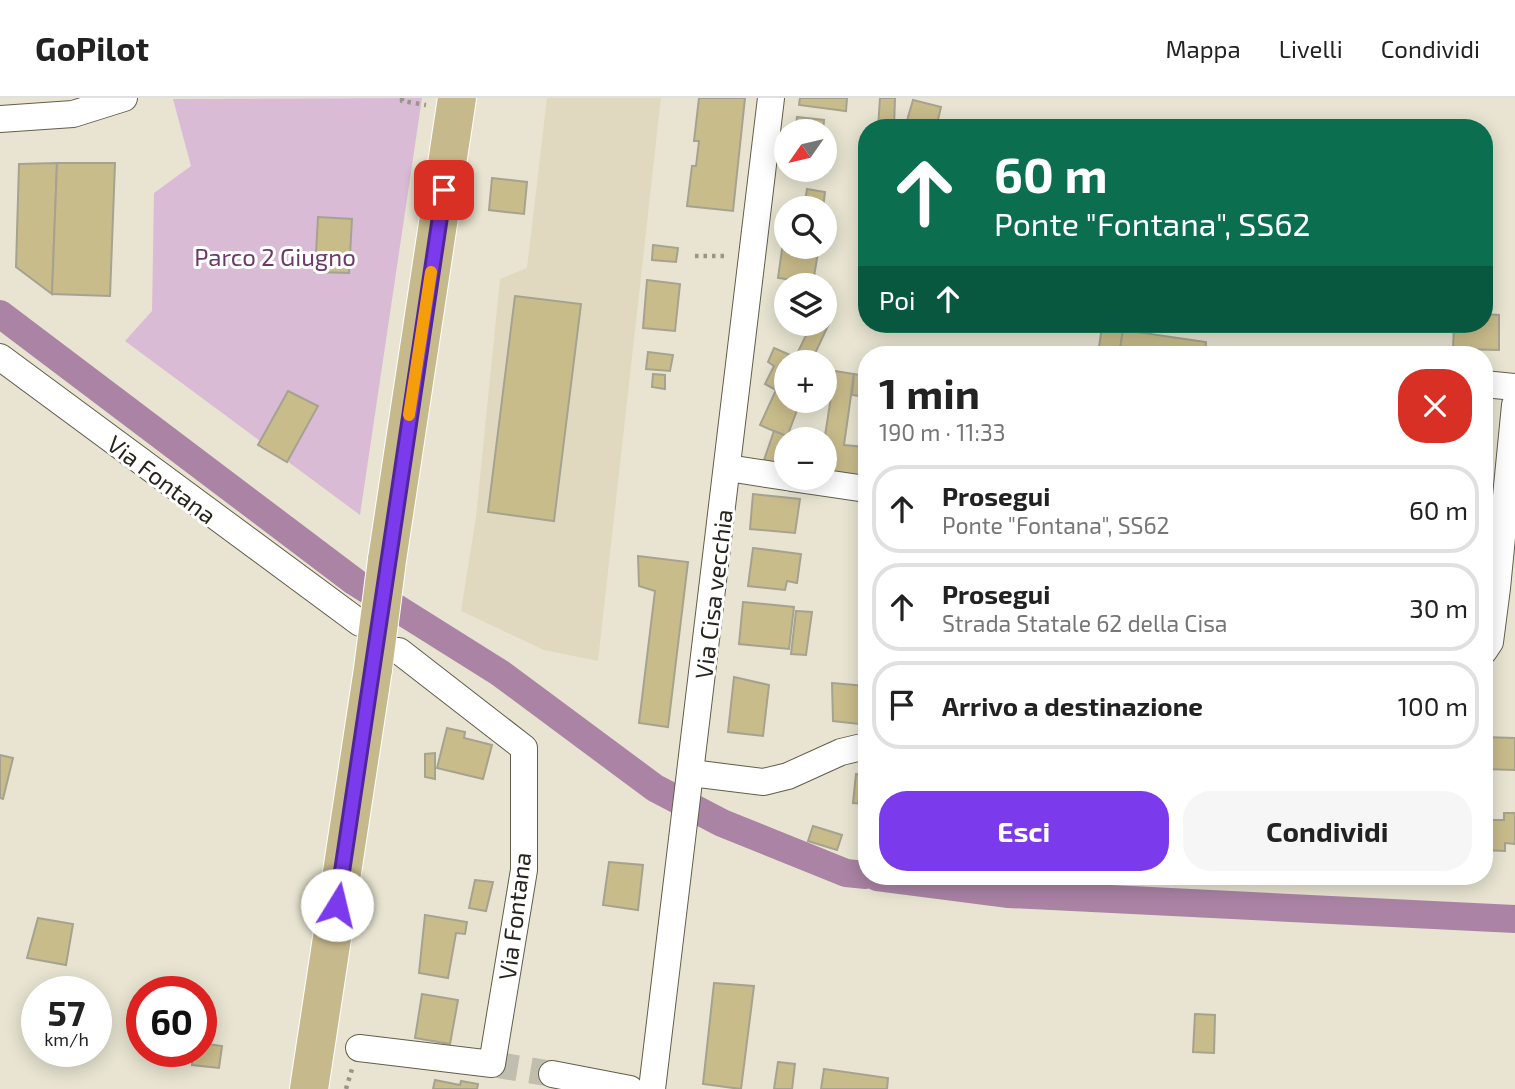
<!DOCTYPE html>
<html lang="it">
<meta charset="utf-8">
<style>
:root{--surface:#fff;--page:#f6f6f6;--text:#222;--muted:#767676;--line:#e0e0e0;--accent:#7c3aed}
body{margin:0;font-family:"Exo 2",sans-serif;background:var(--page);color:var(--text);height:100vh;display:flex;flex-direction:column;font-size:26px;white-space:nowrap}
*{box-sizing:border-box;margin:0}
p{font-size:23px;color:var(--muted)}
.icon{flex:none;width:38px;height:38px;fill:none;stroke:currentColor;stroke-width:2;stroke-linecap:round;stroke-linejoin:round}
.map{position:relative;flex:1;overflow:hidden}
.sheet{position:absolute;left:858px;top:248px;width:635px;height:539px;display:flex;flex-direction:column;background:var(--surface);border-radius:28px;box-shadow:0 4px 18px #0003}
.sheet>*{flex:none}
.banner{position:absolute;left:858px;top:21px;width:635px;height:214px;border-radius:28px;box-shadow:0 4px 18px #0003;background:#0b6e4f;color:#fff;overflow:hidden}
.needle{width:46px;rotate:236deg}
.fabs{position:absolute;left:774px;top:21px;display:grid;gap:14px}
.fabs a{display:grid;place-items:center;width:63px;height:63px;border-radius:50%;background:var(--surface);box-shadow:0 4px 18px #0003;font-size:35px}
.speed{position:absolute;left:21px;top:878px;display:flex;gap:14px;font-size:35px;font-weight:700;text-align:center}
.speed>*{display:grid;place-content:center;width:91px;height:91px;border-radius:50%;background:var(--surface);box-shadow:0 4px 18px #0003;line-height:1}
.speed small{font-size:18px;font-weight:400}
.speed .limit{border:10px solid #d22;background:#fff;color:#111}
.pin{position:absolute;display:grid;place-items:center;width:60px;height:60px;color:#fff;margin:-30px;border-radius:14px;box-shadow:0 4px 10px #0006}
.me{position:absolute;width:77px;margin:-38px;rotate:9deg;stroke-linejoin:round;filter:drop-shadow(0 0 5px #0008)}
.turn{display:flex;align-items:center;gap:24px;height:147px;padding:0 21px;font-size:32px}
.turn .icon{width:91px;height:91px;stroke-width:2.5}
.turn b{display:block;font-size:49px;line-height:60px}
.then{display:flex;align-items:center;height:66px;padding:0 21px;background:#0003;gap:14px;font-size:26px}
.round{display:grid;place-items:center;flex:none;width:74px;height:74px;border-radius:28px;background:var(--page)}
.headline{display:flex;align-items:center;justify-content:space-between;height:119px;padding:0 21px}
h1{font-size:42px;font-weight:700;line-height:52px}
.cta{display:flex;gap:14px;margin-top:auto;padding:14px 21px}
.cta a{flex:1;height:80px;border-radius:28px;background:var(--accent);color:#fff;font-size:28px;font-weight:700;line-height:80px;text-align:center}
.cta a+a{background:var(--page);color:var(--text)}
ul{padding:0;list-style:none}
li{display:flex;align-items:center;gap:21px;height:88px;margin:0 14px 10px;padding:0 7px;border:4px solid var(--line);border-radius:28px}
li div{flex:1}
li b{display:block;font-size:26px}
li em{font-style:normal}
header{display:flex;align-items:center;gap:42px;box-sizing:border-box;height:98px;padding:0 35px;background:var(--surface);border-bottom:2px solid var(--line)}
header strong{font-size:33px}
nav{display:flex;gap:38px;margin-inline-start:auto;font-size:24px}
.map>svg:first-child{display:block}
</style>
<header>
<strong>GoPilot</strong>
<nav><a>Mappa</a><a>Livelli</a><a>Condividi</a></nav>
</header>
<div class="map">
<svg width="1515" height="991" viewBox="0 0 1515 991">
<rect width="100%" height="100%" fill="#e8e4d1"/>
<polygon fill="#e0d9bf" points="547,0 661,0 598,563 544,552 461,513 476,419 500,181 527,170"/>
<polygon fill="#d9bbd6" points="422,0 360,417 125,243 152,213 154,95 191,68 173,1"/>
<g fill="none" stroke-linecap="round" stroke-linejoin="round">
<g stroke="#aa83a5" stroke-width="28">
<polyline points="0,216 355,484 500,575 655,690 722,725 846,775 866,777"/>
<polyline points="877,779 1009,796 1515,821"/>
</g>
</g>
<g fill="#c9bc8b" stroke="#a6a290" stroke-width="2">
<polygon points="699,0 745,0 733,113 687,108 692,68 696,68 699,43 694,43"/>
<polygon points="800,0 847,0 846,13 799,7"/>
<polygon points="880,0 895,0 894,30 878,30"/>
<polygon points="913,2 941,9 936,30 906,26"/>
<polygon points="797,19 824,22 823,33 795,33"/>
<polygon points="57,65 52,196 16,169 19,66"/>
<polygon points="57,65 115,65 110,198 52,196"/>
<polygon points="492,80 527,84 524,116 489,112"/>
<polygon points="807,91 825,94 823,110 804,110"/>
<polygon points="318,119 352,121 349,175 315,174"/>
<polygon points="786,123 786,149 803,149 802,152 818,154 813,185 778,180"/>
<polygon points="653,147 678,150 676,164 652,162"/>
<polygon points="647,182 680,186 675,233 643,230"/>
<polygon points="515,198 581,206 554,423 488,414"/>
<polygon points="824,211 834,215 811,264 795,260 809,231 805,229 806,226 824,226"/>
<polygon points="1484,216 1499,217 1499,252 1453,251 1454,226 1484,226"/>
<polygon points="1102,229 1123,232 1120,252 1099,249"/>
<polygon points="1123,232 1206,244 1205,257 1119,257"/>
<polygon points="774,250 806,264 786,264 786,303 799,307 787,339 760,327 776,292 765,286 774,268 768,264"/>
<polygon points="1214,251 1266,257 1213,257"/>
<polygon points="648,254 673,257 670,273 646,271"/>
<polygon points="835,273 854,276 844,347 866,349 866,380 824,374 824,344"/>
<polygon points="653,276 665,277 665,291 652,289"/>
<polygon points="854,276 866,278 866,299 852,297"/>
<polygon points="288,293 318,308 287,364 258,347"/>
<polygon points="774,333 794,341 786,341 786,365 781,363 779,367 764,362"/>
<polygon points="753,396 800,401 795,435 750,431"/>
<polygon points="753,450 801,456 797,485 787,483 785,492 748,488"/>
<polygon points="638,458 688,464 668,629 639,625 655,493 639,488"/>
<polygon points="743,504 794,509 789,551 739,546"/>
<polygon points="796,513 812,514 806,557 791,556"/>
<polygon points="734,579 769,587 763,638 728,634"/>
<polygon points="832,585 866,588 866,630 859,630 860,626 833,623"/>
<polygon points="447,630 465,634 464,640 492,647 483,681 437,670"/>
<polygon points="1484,639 1515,640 1515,672 1484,671"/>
<polygon points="435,655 435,681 425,679 425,656"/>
<polygon points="0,657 13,660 3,701 0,700"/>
<polygon points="856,676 866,677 866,706 853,705"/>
<polygon points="1504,715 1515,715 1515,746 1505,745 1505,753 1484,752 1484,722 1504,722"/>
<polygon points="813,728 842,737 837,752 808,743"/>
<polygon points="609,764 643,767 638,812 603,807"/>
<polygon points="475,782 493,784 486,813 469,810"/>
<polygon points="425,817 467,824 465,836 456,835 448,880 419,875"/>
<polygon points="38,820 73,826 66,867 27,860"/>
<polygon points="714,885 754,888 741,991 703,986"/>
<polygon points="422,896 458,902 450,946 415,940"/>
<polygon points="1195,916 1215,917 1214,955 1193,954"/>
<polygon points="201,945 222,948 219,970 192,967 193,954 201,954"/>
<polygon points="778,964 795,966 792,991 774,991"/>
<polygon points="824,971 888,980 887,991 821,991"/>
<polygon points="435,982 460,987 461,983 478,986 477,991 433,991"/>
</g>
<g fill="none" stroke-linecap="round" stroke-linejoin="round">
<polyline stroke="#c1bead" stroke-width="26" stroke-dasharray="26 13" stroke-linecap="butt" points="492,966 552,976"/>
<g stroke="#625e4d" stroke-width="28">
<g id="street">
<polyline points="0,21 73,16 124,0"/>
<polyline points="0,259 360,525"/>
<polyline points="1484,286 1515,289"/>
<polyline points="728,370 786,379"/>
<polyline points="791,380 866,391"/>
<polyline points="1484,553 1490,544 1497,490 1515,307"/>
<polyline points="691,675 764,684 788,678 841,654 866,648"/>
<polyline points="359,950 492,966 524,772 524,650 399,553"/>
<polyline points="552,976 630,991"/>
<polyline points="652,991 771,0"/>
</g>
</g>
<g stroke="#fff" stroke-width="40">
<g id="primary">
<polyline points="387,462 457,0"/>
<polyline points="309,991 373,571"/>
</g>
</g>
<g stroke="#999688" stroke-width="4.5" stroke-dasharray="3.5 5" stroke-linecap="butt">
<polyline points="402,0 402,3 426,7"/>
<polyline points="695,158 727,158"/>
<polyline points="346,991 352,971"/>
</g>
<use href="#street" stroke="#fff" stroke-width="26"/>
<use href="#primary" stroke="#c6ba8c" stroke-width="38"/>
<g stroke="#fff" stroke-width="40" stroke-linecap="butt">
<polyline id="primary-bridge" points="373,571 387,462"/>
</g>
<use href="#primary-bridge" stroke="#c6ba8c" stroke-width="38"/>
</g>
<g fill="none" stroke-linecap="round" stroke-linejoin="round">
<g stroke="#51269a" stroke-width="18">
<polyline id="route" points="337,807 444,92"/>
</g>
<use href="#route" stroke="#7c3aed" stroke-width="12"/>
<polyline stroke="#f59e0b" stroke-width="12" points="409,317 431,174"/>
</g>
<g text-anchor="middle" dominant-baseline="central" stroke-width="6" stroke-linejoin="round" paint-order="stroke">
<g font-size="24" fill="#6c3a68" stroke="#fff">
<text x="275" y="158">Parco 2 Giugno</text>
</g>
<g font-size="24" fill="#26241d" stroke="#fff">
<text transform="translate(162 381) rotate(37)">Via Fontana</text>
<text transform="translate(713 496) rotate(-83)">Via Cisa vecchia</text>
<text transform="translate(514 818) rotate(-83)">Via Fontana</text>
</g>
</g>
</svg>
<div class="fabs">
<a><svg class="needle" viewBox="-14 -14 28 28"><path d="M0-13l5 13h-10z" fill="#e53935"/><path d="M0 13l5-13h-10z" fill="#767676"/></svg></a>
<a><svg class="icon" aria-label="search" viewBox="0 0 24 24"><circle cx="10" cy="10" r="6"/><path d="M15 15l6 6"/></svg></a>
<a><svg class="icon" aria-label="layers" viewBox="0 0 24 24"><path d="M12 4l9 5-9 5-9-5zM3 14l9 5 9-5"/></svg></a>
<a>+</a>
<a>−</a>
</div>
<div class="speed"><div>57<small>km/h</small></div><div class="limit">60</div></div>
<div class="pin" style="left:444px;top:92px;background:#d93025"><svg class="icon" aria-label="arrive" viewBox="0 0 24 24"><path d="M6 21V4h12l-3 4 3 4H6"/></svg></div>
<svg class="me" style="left:337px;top:807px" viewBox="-20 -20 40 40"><circle r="19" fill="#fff"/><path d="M0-13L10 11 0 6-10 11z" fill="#7c3aed"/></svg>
<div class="banner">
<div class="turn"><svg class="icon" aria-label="ahead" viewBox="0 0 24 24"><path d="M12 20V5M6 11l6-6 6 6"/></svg><div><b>60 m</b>Ponte &quot;Fontana&quot;, SS62</div></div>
<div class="then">Poi<svg class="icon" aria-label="ahead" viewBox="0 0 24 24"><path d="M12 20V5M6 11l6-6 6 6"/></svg></div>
</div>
<section class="sheet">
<div class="headline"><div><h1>1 min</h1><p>190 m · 11:33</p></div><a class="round" style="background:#d93025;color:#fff"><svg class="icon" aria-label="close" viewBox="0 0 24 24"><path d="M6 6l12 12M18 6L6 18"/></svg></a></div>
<ul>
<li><svg class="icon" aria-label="ahead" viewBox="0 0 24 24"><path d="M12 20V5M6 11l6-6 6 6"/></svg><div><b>Prosegui</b><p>Ponte &quot;Fontana&quot;, SS62</p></div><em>60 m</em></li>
<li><svg class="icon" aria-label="ahead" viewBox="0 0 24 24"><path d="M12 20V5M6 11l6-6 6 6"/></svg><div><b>Prosegui</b><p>Strada Statale 62 della Cisa</p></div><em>30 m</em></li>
<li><svg class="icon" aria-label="arrive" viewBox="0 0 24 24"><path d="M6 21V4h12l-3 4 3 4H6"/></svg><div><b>Arrivo a destinazione</b></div><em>100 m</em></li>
</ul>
<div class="cta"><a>Esci</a><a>Condividi</a></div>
</section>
</div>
